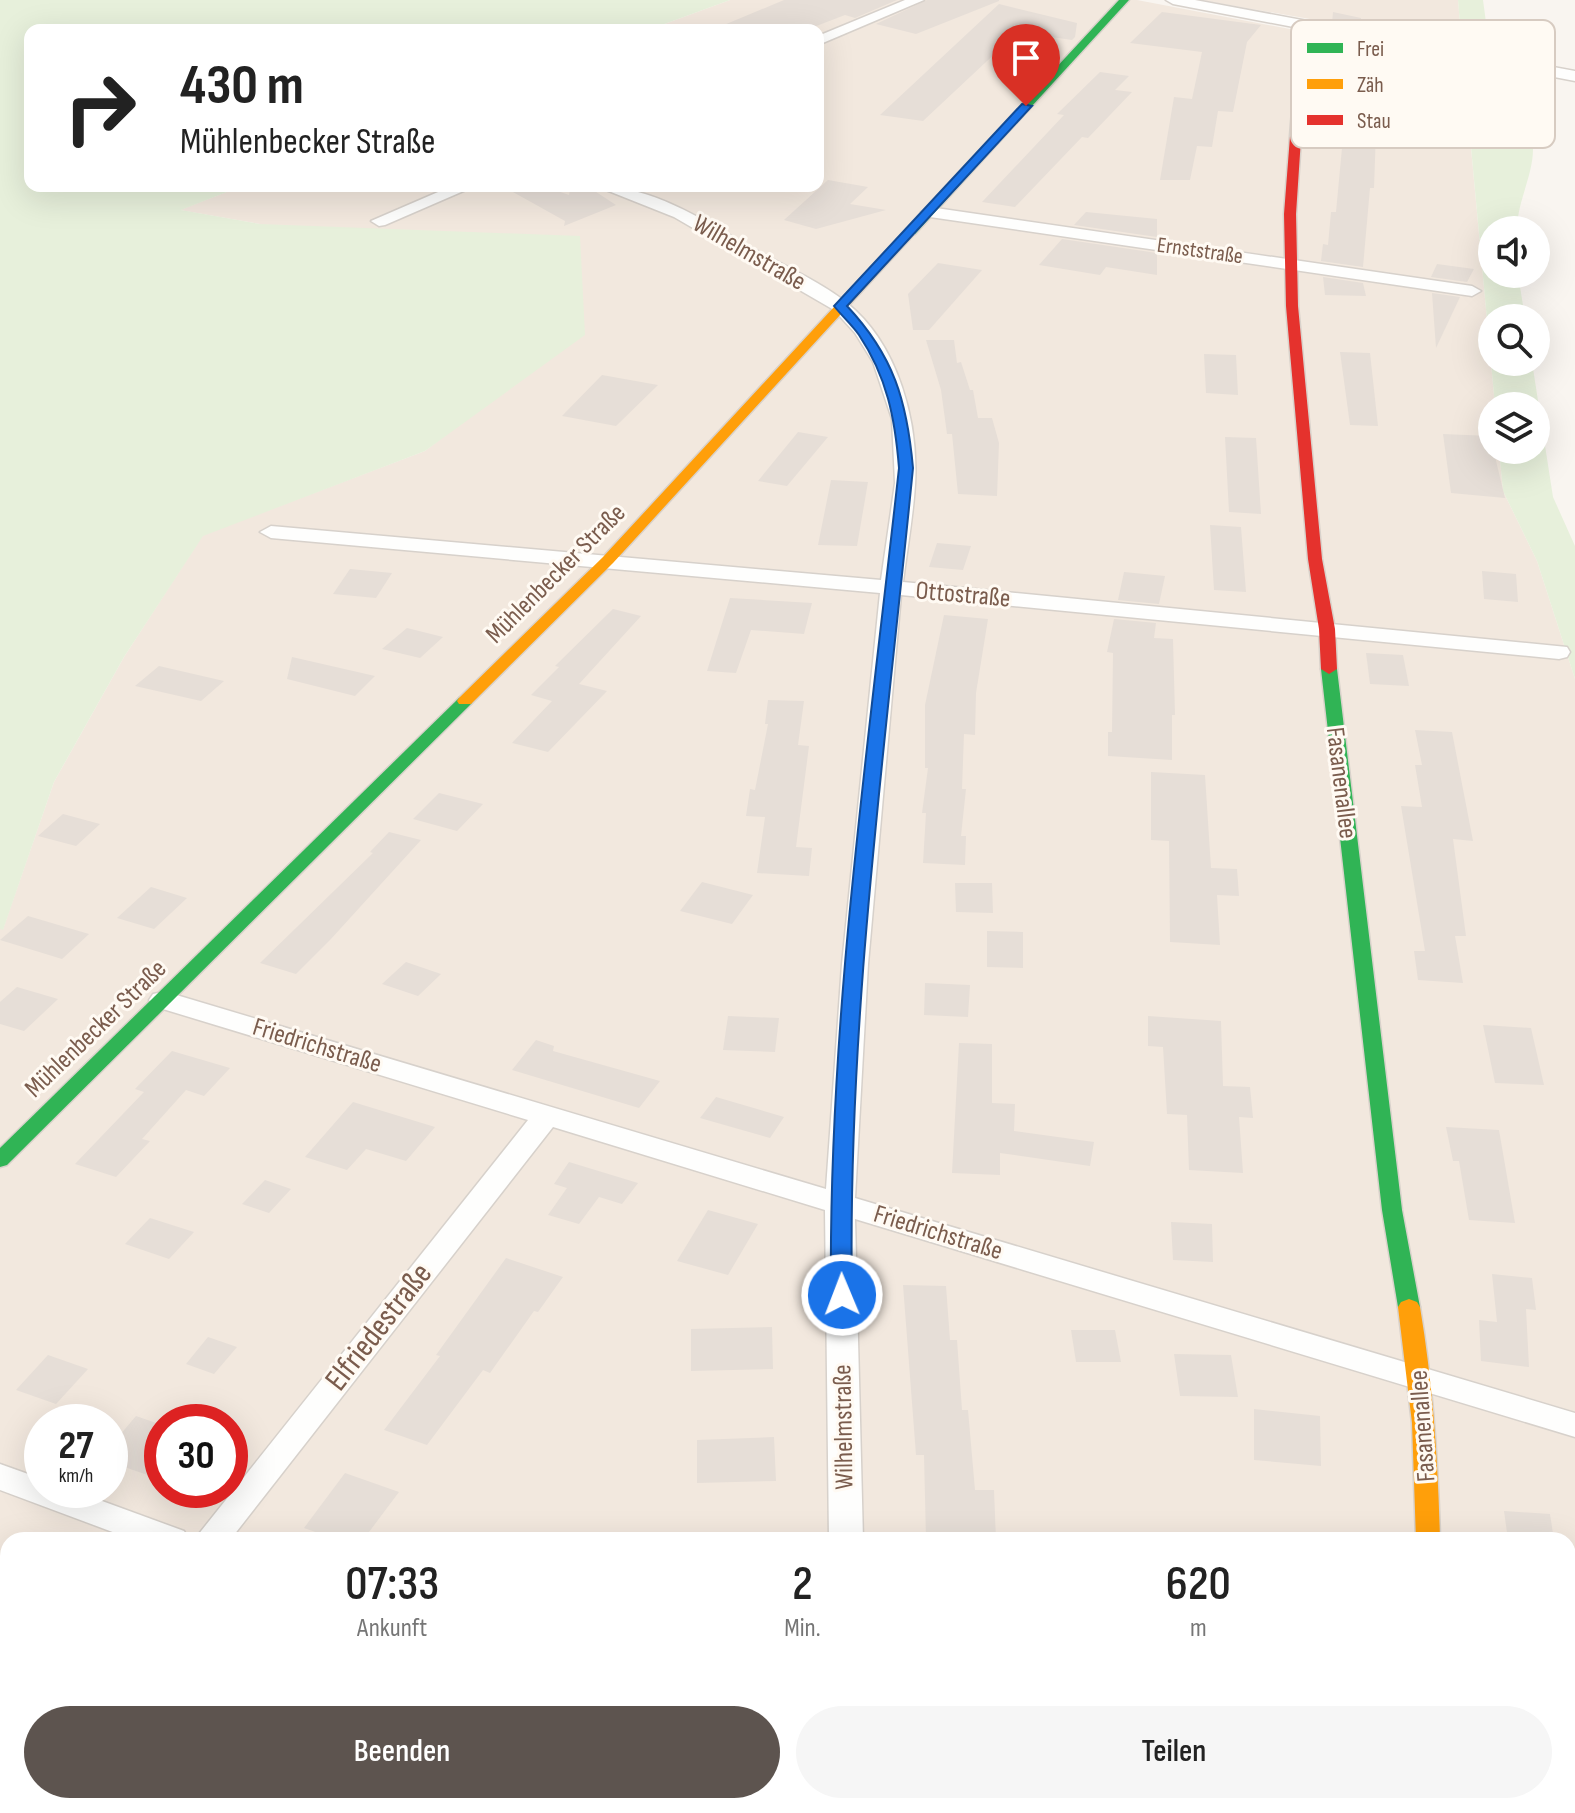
<!DOCTYPE html>
<html lang="de">
<meta charset="utf-8">
<style>
:root{--surface:#fff;--page:#f6f6f6;--text:#222;--muted:#767676;--accent:#5d544f}
body{margin:0;font-family:"Sofia Sans Condensed",sans-serif;background:var(--page);color:var(--text);height:100vh;display:flex;flex-direction:column;font-size:30px;white-space:nowrap}
*{box-sizing:border-box;margin:0}
p{font-size:26px;color:var(--muted)}
.icon{flex:none;width:44px;height:44px;fill:none;stroke:currentColor;stroke-width:2;stroke-linecap:round;stroke-linejoin:round}
.map{position:relative;flex:1;overflow:hidden}
.side{position:absolute;left:0px;top:1532px;width:1576px;height:282px;display:flex;flex-direction:column;background:var(--surface);border-radius:24px 24px 0 0;box-shadow:0 8px 32px #0002}
.side>*{flex:none}
.hud{position:absolute;left:24px;top:24px;width:800px;height:168px;border-radius:16px;box-shadow:0 8px 32px #0002;background:#fff;color:var(--text);overflow:hidden}
.fabs{position:absolute;left:1478px;top:216px;display:grid;gap:16px}
.fabs a{display:grid;place-items:center;width:72px;height:72px;border-radius:50%;background:var(--surface);box-shadow:0 8px 32px #0002;font-size:40px}
.speed{position:absolute;left:24px;top:1404px;display:flex;gap:16px;font-size:40px;font-weight:700;text-align:center}
.speed>*{display:grid;place-content:center;width:104px;height:104px;border-radius:50%;background:var(--surface);box-shadow:0 8px 32px #0002;line-height:1}
.speed small{font-size:20px;font-weight:400}
.speed .limit{border:12px solid #d22;background:#fff;color:#111}
.pin{position:absolute;display:grid;place-items:center;width:68px;height:68px;color:#fff;margin:-82px -34px;border-radius:50% 50% 50% 0;rotate:-45deg;box-shadow:0 0 8px #0007}
.pin .icon{rotate:45deg}
.me{position:absolute;width:88px;margin:-44px;rotate:359deg;stroke-linejoin:round;filter:drop-shadow(0 0 6px #0008)}
.turn{display:flex;align-items:center;gap:28px;height:168px;padding:0 24px;font-size:36px}
.turn .icon{width:104px;height:104px;stroke-width:2.5}
.turn b{display:block;font-size:56px;line-height:68px}
.eta{display:flex;justify-content:space-evenly;align-items:center;height:136px;text-align:center}
.eta b{font-size:48px;font-weight:600;line-height:56px}
.button{display:flex;gap:16px;margin-top:auto;padding:16px 24px}
.button a{flex:1;height:92px;border-radius:48px;background:var(--accent);color:#fff;font-size:32px;font-weight:600;line-height:92px;text-align:center}
.button a+a{background:var(--page);color:var(--text)}
.map>svg:first-child{display:block}
</style>
<div class="map">
<svg width="1575" height="1813" viewBox="0 0 1575 1813">
<rect width="100%" height="100%" fill="#f9f5f0"/>
<g fill="#f2e8de" fill-rule="evenodd">
<path d="M730,0H1137L1463,62L1495,406H1492V450H1499L1503,491L1537,561L1575,679V1813H0V929H3L54,782L124,657L203,535L425,451L447,434L260,224L180,210L242,186H818V30H648ZM42,1422H110V1490H42ZM162,1422H230V1490H162ZM8,1540H1568V1806H8Z"/>
<polygon points="1201,0 1458,0 1462,48 1327,22"/>
</g>
<g fill="#e7f0db">
<polygon points="0,0 730,0 648,30 30,30 30,186 242,186 181,210 260,224 580,236 585,335 425,451 203,536 124,657 54,782 3,930 0,929"/>
<polygon points="1458,0 1483,0 1487,30 1528,62 1462,49"/>
<path d="M1463,61L1530,73C1527,100 1533,123 1533,149C1533,176 1517,202 1517,230H1492V274H1518L1525,318H1492V362H1532L1553,497L1575,546V679L1537,561L1503,491L1499,450H1536V406H1495Z"/>
</g>
<g fill="#e6ded7">
<polygon points="784,0 897,0 855,18 845,15 806,30 712,30"/>
<polygon points="927,0 999,0 999,1 916,34 876,24"/>
<polygon points="999,4 1077,23 1075,37 1072,40 1018,32 923,121 880,115"/>
<polygon points="1162,12 1261,25 1247,42 1233,112 1218,111 1212,147 1197,146 1190,180 1160,180 1174,97 1192,99 1202,52 1130,43"/>
<polygon points="1333,12 1361,18 1360,28 1332,23"/>
<polygon points="1100,72 1129,76 1115,90 1132,92 1088,138 1082,137 1015,207 982,202 1064,115 1057,114"/>
<polygon points="1338,101 1377,104 1374,188 1370,188 1363,267 1321,261 1323,244 1328,245 1331,212 1336,212 1342,148 1333,148"/>
<polygon points="828,180 868,187 850,204 886,210 816,229 784,220"/>
<polygon points="502,186 543,186 569,195 571,186 587,186 616,205 564,226 565,221"/>
<polygon points="1086,212 1157,219 1157,237 1074,225"/>
<polygon points="1062,239 1157,253 1157,275 1106,267 1100,275 1039,265"/>
<polygon points="938,263 982,270 929,330 913,330 908,294"/>
<polygon points="1437,264 1474,269 1467,282 1431,277"/>
<polygon points="1323,277 1363,283 1366,296 1325,295"/>
<polygon points="1432,293 1460,297 1436,348"/>
<polygon points="926,340 954,340 957,363 961,362 970,390 973,390 978,418 992,418 999,443 997,496 958,494 952,434 947,434 941,390"/>
<polygon points="1340,352 1370,353 1378,426 1350,425"/>
<polygon points="1204,354 1236,355 1238,395 1206,393"/>
<polygon points="602,375 658,385 616,426 562,416"/>
<polygon points="798,432 828,437 787,486 758,481"/>
<polygon points="1443,434 1490,436 1505,498 1451,493"/>
<polygon points="1225,437 1256,438 1261,514 1229,512"/>
<polygon points="831,480 868,482 857,546 818,545"/>
<polygon points="1210,525 1241,527 1246,592 1214,590"/>
<polygon points="937,543 971,546 963,570 929,567"/>
<polygon points="350,569 392,573 376,598 333,594"/>
<polygon points="1482,571 1516,574 1518,602 1484,599"/>
<polygon points="1124,572 1165,576 1159,604 1118,600"/>
<polygon points="730,598 812,603 804,634 751,630 736,673 707,671"/>
<polygon points="613,609 641,616 579,684 607,691 548,752 512,743 552,701 531,695 559,667 555,666"/>
<polygon points="944,615 988,619 976,693 975,735 964,734 962,789 966,789 961,836 966,836 965,865 923,863 926,813 922,813 928,768 925,768 925,705"/>
<polygon points="1114,619 1156,623 1154,638 1173,639 1175,715 1172,715 1172,760 1108,756 1108,732 1112,732 1113,653 1107,652"/>
<polygon points="407,628 443,637 420,658 382,649"/>
<polygon points="1366,653 1403,655 1409,686 1370,684"/>
<polygon points="292,657 375,676 355,696 287,679"/>
<polygon points="159,666 224,681 201,701 135,686"/>
<polygon points="768,700 804,701 798,745 809,746 796,847 812,848 809,876 757,873 765,817 746,816 750,789 755,790 768,724 765,724"/>
<polygon points="1415,730 1452,732 1473,841 1453,839 1466,936 1455,936 1463,983 1418,980 1414,951 1425,951 1401,806 1422,807 1415,765 1422,765"/>
<polygon points="1151,772 1205,775 1211,868 1237,869 1239,896 1217,895 1220,945 1170,942 1169,841 1151,840"/>
<polygon points="439,793 483,804 457,831 413,819"/>
<polygon points="63,814 100,824 76,846 38,836"/>
<polygon points="389,832 421,840 330,940 296,974 260,963 373,853 370,852"/>
<polygon points="702,882 753,895 732,924 680,911"/>
<polygon points="955,883 992,883 993,913 956,912"/>
<polygon points="151,887 187,898 154,929 117,918"/>
<polygon points="28,916 89,934 62,959 0,940"/>
<polygon points="987,931 1023,932 1023,968 987,967"/>
<polygon points="406,962 441,974 418,996 382,984"/>
<polygon points="925,983 970,985 968,1017 924,1015"/>
<polygon points="17,987 58,999 24,1031 0,1024 0,1002"/>
<polygon points="728,1016 779,1018 775,1052 723,1050"/>
<polygon points="1148,1016 1221,1021 1223,1086 1250,1087 1253,1118 1239,1117 1243,1173 1189,1170 1187,1115 1167,1114 1163,1047 1148,1046"/>
<polygon points="1483,1025 1531,1028 1544,1085 1495,1083"/>
<polygon points="536,1040 554,1046 553,1051 660,1081 639,1108 512,1070"/>
<polygon points="959,1043 992,1044 992,1103 1015,1104 1014,1131 1094,1142 1090,1166 1000,1153 1000,1175 952,1173"/>
<polygon points="172,1051 230,1068 204,1096 186,1090 142,1139 150,1141 116,1177 75,1164 144,1092 135,1089"/>
<polygon points="716,1097 784,1117 770,1138 700,1118"/>
<polygon points="353,1102 435,1127 406,1161 366,1149 347,1170 305,1157"/>
<polygon points="1446,1127 1499,1130 1515,1223 1469,1220 1459,1161 1453,1161"/>
<polygon points="569,1162 638,1183 622,1204 599,1197 579,1224 548,1215 567,1188 554,1184"/>
<polygon points="265,1180 291,1189 269,1213 242,1204"/>
<polygon points="708,1210 758,1224 728,1275 677,1261"/>
<polygon points="150,1218 194,1232 169,1259 125,1244"/>
<polygon points="1171,1222 1212,1224 1213,1262 1173,1260"/>
<polygon points="506,1258 563,1277 538,1312 534,1311 490,1373 483,1370 427,1445 384,1430 440,1356 436,1355"/>
<polygon points="1492,1274 1532,1278 1536,1310 1526,1309 1529,1367 1481,1361 1479,1320 1497,1322"/>
<polygon points="903,1285 946,1286 950,1340 957,1340 962,1410 968,1410 975,1490 994,1490 996,1540 926,1539 924,1455 916,1455"/>
<polygon points="772,1327 773,1369 691,1371 691,1329"/>
<polygon points="1071,1330 1115,1330 1121,1362 1076,1362"/>
<polygon points="208,1337 237,1347 214,1374 186,1364"/>
<polygon points="1174,1354 1231,1355 1238,1397 1180,1396"/>
<polygon points="48,1355 88,1369 56,1404 16,1390"/>
<polygon points="1254,1409 1320,1416 1321,1466 1254,1460"/>
<polygon points="136,1416 162,1425 162,1480 110,1462 110,1447"/>
<polygon points="774,1437 776,1481 697,1483 697,1440"/>
<polygon points="345,1473 399,1492 363,1540 338,1540 304,1528"/>
<polygon points="1504,1511 1550,1514 1554,1540 1508,1540"/>
</g>
<g fill="none" stroke-linecap="round" stroke-linejoin="round">
<g stroke="#d7d1cb" stroke-width="3">
<g id="street">
<polygon points="905,0 924,0 818,45 818,36"/>
<polygon points="1166,0 1195,0 1575,71 1575,81 1173,4"/>
<polygon points="452,186 475,186 385,225 379,226 371,221"/>
<path d="M596,186C651,186 700,218 747,245C778,263 820,281 847,303C898,344 919,422 915,485C913,517 907,550 903,582L1567,647L1570,652L1567,657L1559,659L901,595L868,964L855,1198L1575,1413V1437L855,1219L863,1540H829L825,1210L553,1127L230,1540H194L528,1120L153,1006L149,1000L153,994L163,992L173,994L826,1189L842,964L880,593L271,538L260,532L271,526L881,580L895,483L892,419L873,362L855,333L834,310L674,217Z"/>
<polygon points="929,207 1472,286 1481,291 1472,296 923,216 921,212"/>
<polygon points="0,1464 42,1479 42,1490 72,1490 184,1531 189,1540 134,1540 0,1490"/>
<polygon points="8,1779 8,1806 21,1806 16,1813 0,1813 0,1782"/>
<polygon points="831,1806 869,1806 870,1813 832,1813"/>
<polygon points="1447,1806 1485,1806 1486,1813 1448,1813"/>
</g>
</g>
<g stroke="#d9d2cb" stroke-width="3">
<g id="fast">
<polygon points="1119,0 1129,0 915,234 907,234 907,228"/>
<polygon points="1329,664 1337,669 1402,1210 1420,1307 1417,1312 1401,1312 1398,1307 1382,1210 1321,669"/>
<polygon points="465,696 473,701 471,704 7,1165 0,1167 0,1148 459,698"/>
</g>
</g>
<g stroke="#d9d2cb" stroke-width="3">
<g id="slow">
<polygon points="907,228 917,231 613,563 471,704 459,704 457,701 459,698 603,557"/>
<path d="M1409,1299L1417,1302L1420,1307C1433,1384 1438,1462 1440,1540H1416L1412,1423L1398,1307L1401,1302Z"/>
</g>
</g>
<g stroke="#d9d2cb" stroke-width="3">
<polygon id="jam" points="1303,23 1312,25 1308,33 1296,214 1298,306 1322,559 1335,629 1337,669 1329,674 1321,669 1319,629 1308,559 1286,306 1284,214 1298,33"/>
</g>
<use href="#street" fill="#fefefd" fill-rule="evenodd"/>
<use href="#fast" fill="#30b455" fill-rule="evenodd"/>
<use href="#slow" fill="#ff9f0a" fill-rule="evenodd"/>
<use href="#jam" fill="#e5322d" fill-rule="evenodd"/>
</g>
<path fill="#1a73e8" stroke="#114b97" stroke-width="2" d="M1022,104L1032,106L847,306C894,356 907,401 913,468C886,742 847,1019 852,1295L849,1301H834L831,1295C828,1019 869,742 899,468C895,418 887,377 859,335C852,325 842,316 834,306Z"/>
<g text-anchor="middle" dominant-baseline="central" stroke-width="6" stroke-linejoin="round" paint-order="stroke">
<g font-size="22" fill="#7a5c4d" stroke="#fffaf3">
<text transform="translate(1200 251) rotate(8)">Ernststraße</text>
</g>
<g font-size="26" fill="#7a5c4d" stroke="#fffaf3">
<text transform="translate(749 253) rotate(30)">Wilhelmstraße</text>
<text transform="translate(556 574) rotate(-45)">Mühlenbecker Straße</text>
<text transform="translate(963 595) rotate(5)">Ottostraße</text>
<text transform="translate(1341 783) rotate(83)">Fasanenallee</text>
<text transform="translate(96 1029) rotate(-44)">Mühlenbecker Straße</text>
<text transform="translate(317 1046) rotate(17)">Friedrichstraße</text>
<text transform="translate(938 1233) rotate(17)">Friedrichstraße</text>
<text transform="translate(1423 1426) rotate(-94)">Fasanenallee</text>
<text transform="translate(844 1427) rotate(-91)">Wilhelmstraße</text>
</g>
<g font-size="32" fill="#7a5c4d" stroke="#fffaf3">
<text transform="translate(379 1327) rotate(-52)">Elfriedestraße</text>
</g>
</g>
<rect x="1291" y="20" width="264" height="128" rx="12" fill="#fffaf3" stroke="#d7cbc1" stroke-width="2"/>
<rect x="1307" y="43" width="36" height="10" fill="#30b455"/>
<rect x="1307" y="79" width="36" height="10" fill="#ff9f0a"/>
<rect x="1307" y="115" width="36" height="10" fill="#e5322d"/>
<g font-size="22" fill="#7a5c4d">
<text x="1357" y="56">Frei</text>
<text x="1357" y="92">Zäh</text>
<text x="1357" y="128">Stau</text>
</g>
</svg>
<div class="fabs">
<a><svg class="icon" aria-label="sound" viewBox="0 0 24 24"><path d="M4 9h4l5-4v14l-5-4H4zM17 9q2 3 0 6"/></svg></a>
<a><svg class="icon" aria-label="search" viewBox="0 0 24 24"><circle cx="10" cy="10" r="6"/><path d="M15 15l6 6"/></svg></a>
<a><svg class="icon" aria-label="layers" viewBox="0 0 24 24"><path d="M12 4l9 5-9 5-9-5zM3 14l9 5 9-5"/></svg></a>
</div>
<div class="speed"><div>27<small>km/h</small></div><div class="limit">30</div></div>
<div class="pin" style="left:1026px;top:106px;background:#d93025"><svg class="icon" aria-label="arrive" viewBox="0 0 24 24"><path d="M6 21V4h12l-3 4 3 4H6"/></svg></div>
<svg class="me" style="left:842px;top:1295px" viewBox="-20 -20 40 40"><circle r="17" fill="#1a73e8" stroke="#fff" stroke-width="3"/><path d="M0-11L8 9 0 5-8 9z" fill="#fff"/></svg>
<div class="hud">
<div class="turn"><svg class="icon" aria-label="right" viewBox="0 0 24 24"><path d="M7 20v-9h11M14 6l5 5-5 5"/></svg><div><b>430 m</b>Mühlenbecker Straße</div></div>
</div>
<section class="side">
<div class="eta">
<div><b>07:33</b><p>Ankunft</p></div>
<div><b>2</b><p>Min.</p></div>
<div><b>620</b><p>m</p></div>
</div>
<div class="button"><a>Beenden</a><a>Teilen</a></div>
</section>
</div>
